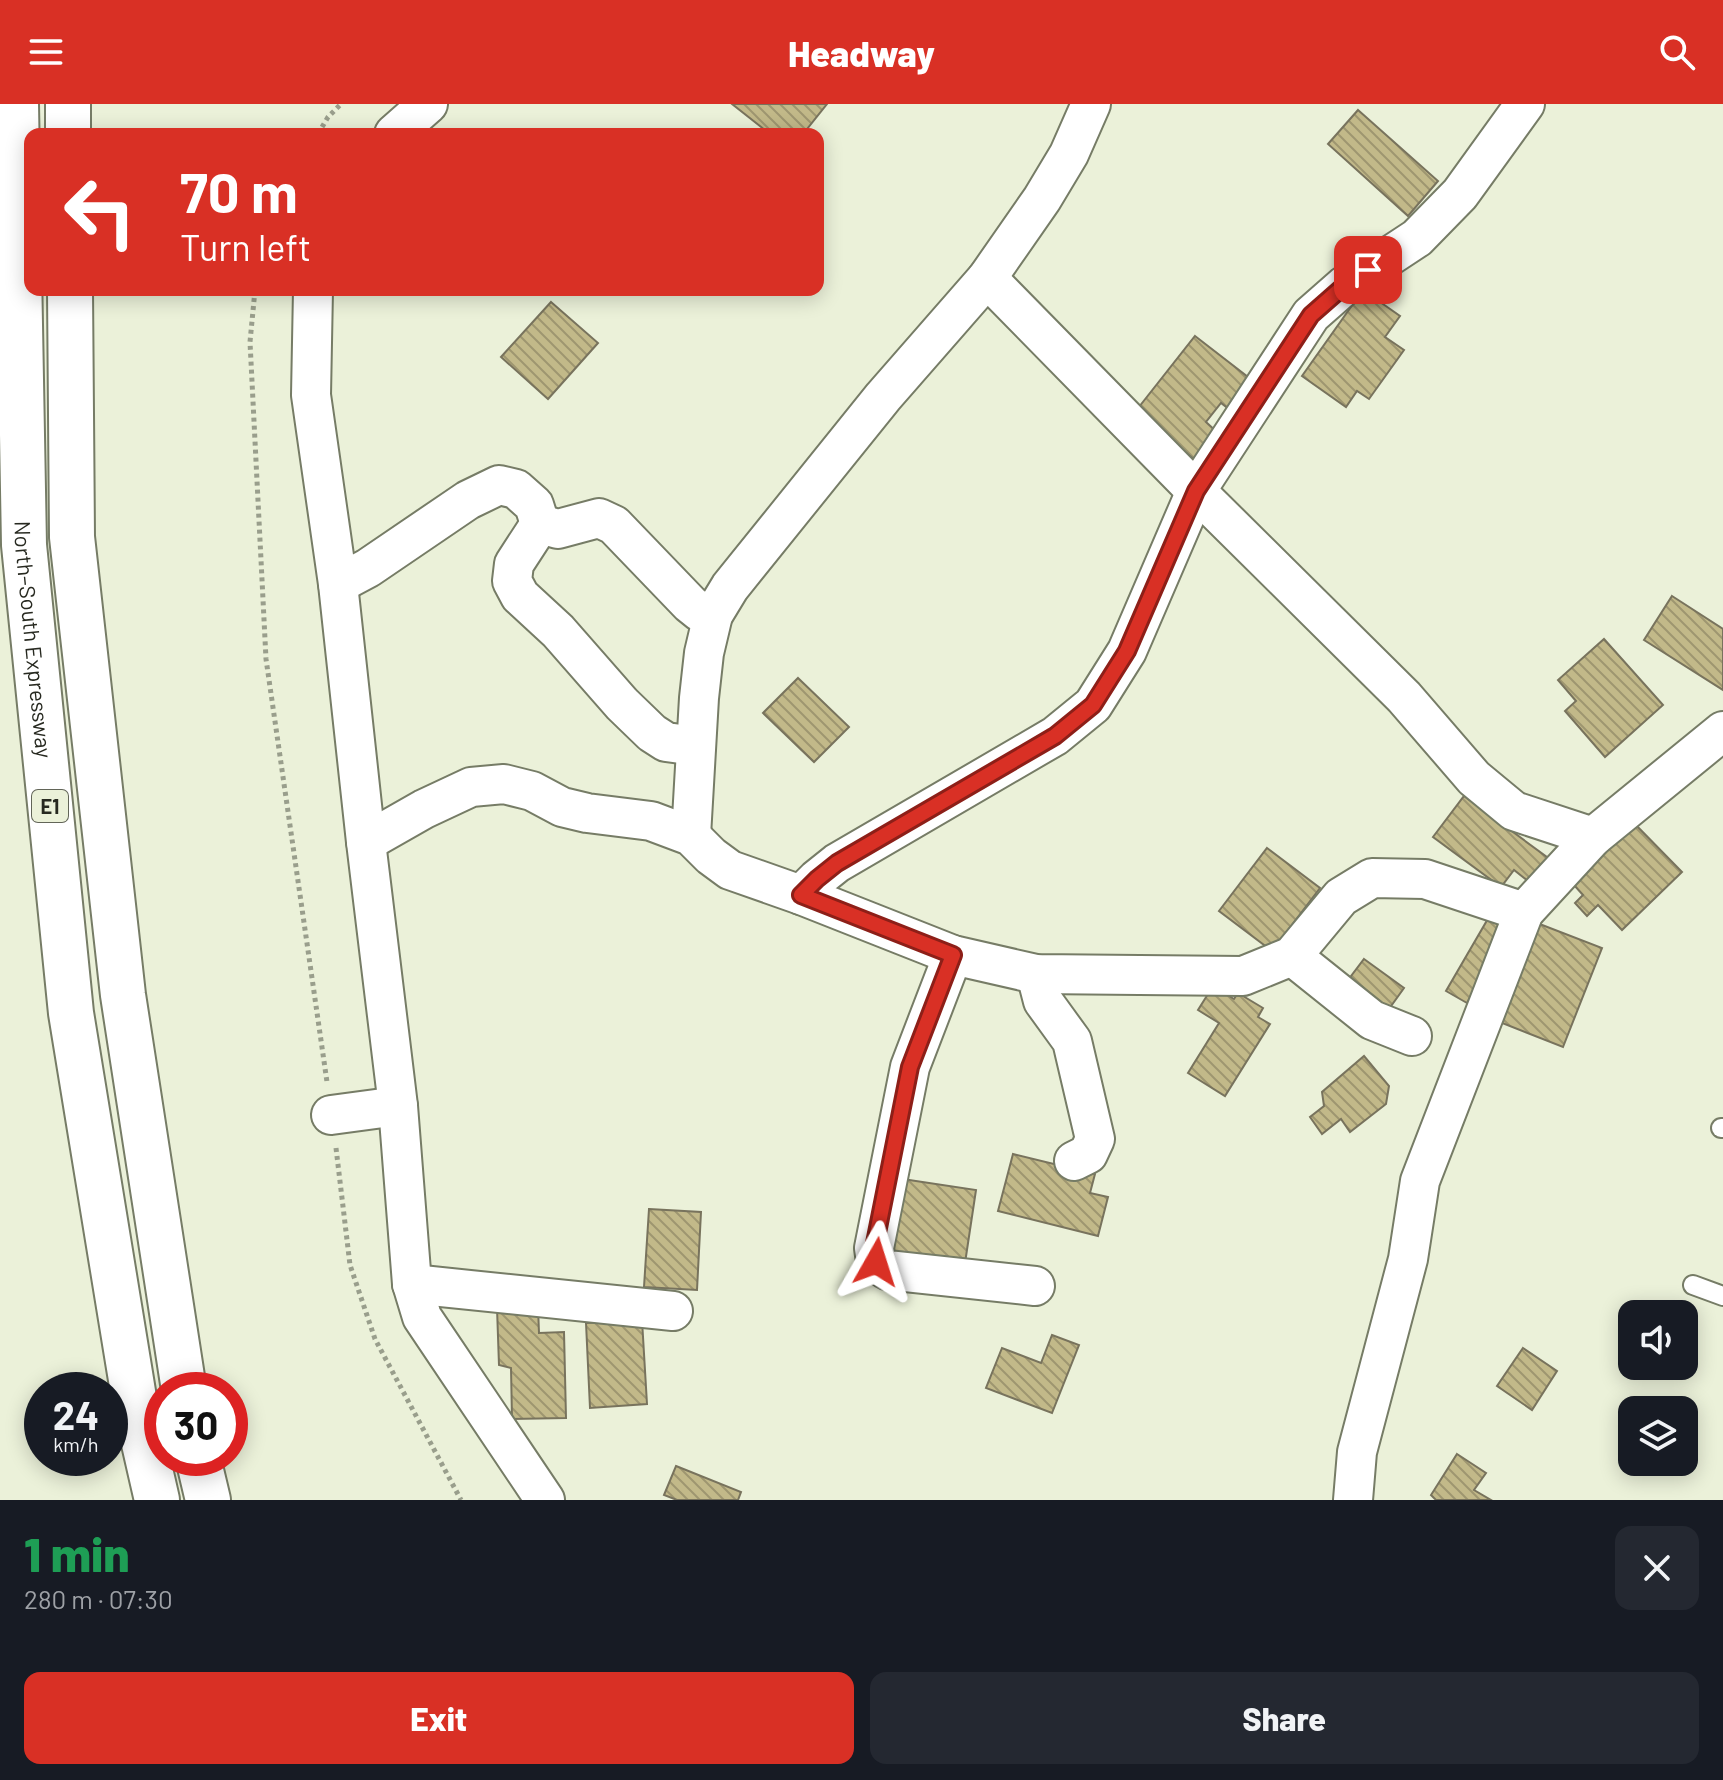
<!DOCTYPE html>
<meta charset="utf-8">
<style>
:root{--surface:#171b24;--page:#242831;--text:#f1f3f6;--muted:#9ea1a6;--accent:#d93025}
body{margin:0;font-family:Barlow,sans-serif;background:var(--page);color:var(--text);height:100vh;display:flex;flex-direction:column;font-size:30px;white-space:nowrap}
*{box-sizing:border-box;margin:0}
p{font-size:26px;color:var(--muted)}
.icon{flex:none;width:44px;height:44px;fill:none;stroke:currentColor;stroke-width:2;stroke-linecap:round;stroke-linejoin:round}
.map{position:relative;height:1396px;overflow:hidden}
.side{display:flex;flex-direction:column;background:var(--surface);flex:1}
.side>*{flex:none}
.top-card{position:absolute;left:24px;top:24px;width:800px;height:168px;border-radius:16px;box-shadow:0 4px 20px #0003;background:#d93025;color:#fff;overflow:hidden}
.controls{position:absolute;left:1618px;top:1196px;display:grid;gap:16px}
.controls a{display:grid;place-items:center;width:80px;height:80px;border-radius:16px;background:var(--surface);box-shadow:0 4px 20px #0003;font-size:40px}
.speed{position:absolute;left:24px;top:1268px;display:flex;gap:16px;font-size:40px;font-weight:700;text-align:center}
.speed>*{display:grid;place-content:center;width:104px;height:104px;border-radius:50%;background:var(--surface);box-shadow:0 4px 20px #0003;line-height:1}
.speed small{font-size:20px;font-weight:400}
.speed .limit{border:12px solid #d22;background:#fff;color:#111}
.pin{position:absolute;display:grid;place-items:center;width:68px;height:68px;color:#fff;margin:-34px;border-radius:16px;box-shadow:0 4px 12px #0006}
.me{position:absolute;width:88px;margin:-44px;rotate:6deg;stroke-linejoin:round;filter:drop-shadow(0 0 6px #0008)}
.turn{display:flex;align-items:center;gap:28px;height:168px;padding:0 24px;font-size:36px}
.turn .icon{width:104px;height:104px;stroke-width:2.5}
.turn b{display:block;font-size:56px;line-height:68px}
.round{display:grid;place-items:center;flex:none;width:84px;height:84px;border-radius:16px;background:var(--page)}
.overview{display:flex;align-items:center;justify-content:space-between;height:136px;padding:0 24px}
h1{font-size:48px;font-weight:800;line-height:60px;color:#1e9e55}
.primary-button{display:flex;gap:16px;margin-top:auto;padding:16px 24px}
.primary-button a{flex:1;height:92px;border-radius:16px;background:var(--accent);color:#fff;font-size:32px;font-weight:800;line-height:92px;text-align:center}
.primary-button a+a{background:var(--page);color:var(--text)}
header{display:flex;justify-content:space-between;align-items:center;height:104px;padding:0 24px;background:var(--accent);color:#fff;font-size:36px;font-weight:800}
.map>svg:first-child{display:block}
</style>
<header><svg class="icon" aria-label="menu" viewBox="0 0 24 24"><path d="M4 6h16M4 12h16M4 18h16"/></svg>Headway<svg class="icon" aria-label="search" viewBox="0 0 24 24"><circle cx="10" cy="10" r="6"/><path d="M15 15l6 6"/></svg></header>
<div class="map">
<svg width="1723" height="1396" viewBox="0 0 1723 1396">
<defs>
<pattern id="building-back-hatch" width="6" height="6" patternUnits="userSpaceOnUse" patternTransform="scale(2)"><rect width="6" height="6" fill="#c2b989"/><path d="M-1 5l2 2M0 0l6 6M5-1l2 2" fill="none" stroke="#9e9670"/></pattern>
</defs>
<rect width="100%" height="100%" fill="#ebf1d9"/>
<g fill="url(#building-back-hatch)" stroke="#78735d" stroke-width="2">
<polygon points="732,0 827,0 803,30 770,30"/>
<polygon points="1358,6 1438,77 1408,112 1328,40"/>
<polygon points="1363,186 1400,212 1385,233 1404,246 1369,295 1357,287 1346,303 1302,272"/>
<polygon points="551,198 598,239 548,295 501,253"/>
<polygon points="1195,232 1257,280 1234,309 1221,299 1206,318 1217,328 1195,356 1135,308"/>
<polygon points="1672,492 1723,525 1723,586 1644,536"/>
<polygon points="1604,535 1663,601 1605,653 1565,607 1576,597 1558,576"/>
<polygon points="798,574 849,623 814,658 763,609"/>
<polygon points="1464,692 1551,756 1533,781 1514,766 1501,783 1433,733"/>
<polygon points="1630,715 1682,768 1622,826 1598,801 1587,812 1575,799 1583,791 1574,781 1593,762 1587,756"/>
<polygon points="1267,744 1320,784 1272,847 1219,807"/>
<polygon points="1489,813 1509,825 1467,899 1446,887"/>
<polygon points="1537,819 1602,844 1563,943 1497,917"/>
<polygon points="1364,855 1404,884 1386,909 1345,880"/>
<polygon points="1213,882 1234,895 1238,889 1263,904 1258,913 1270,920 1225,992 1188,969 1219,919 1198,906"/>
<polygon points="1364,952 1389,982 1386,1000 1350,1028 1341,1015 1322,1030 1310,1013 1324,1002 1322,988"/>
<polygon points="1013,1050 1095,1070 1090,1089 1108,1093 1098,1132 998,1107"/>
<polygon points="896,1074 976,1086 965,1159 885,1147"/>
<polygon points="649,1105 701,1108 697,1186 644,1183"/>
<polygon points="538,1203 539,1229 564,1228 566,1314 512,1315 511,1264 499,1261 497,1204"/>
<polygon points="642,1216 647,1300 590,1304 586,1219"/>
<polygon points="1052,1231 1079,1241 1052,1309 986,1284 1002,1244 1041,1259"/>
<polygon points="1523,1244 1557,1267 1532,1306 1497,1282"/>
<polygon points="1457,1350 1486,1369 1474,1386 1491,1396 1436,1396 1431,1391"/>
<polygon points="676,1362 741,1388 738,1396 677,1396 664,1391"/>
</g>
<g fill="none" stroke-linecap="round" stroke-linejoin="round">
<g stroke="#767c66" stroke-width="22">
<g id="service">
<polyline points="1721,1024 1723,1024"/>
<polyline points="1693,1181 1723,1192"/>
</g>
</g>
<g stroke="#767c66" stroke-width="42">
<g id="minor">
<polyline points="394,30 428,0"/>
<polyline points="987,174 1196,387 1404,593 1474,674 1514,707 1593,733"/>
<polyline points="313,186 311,291 338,480 366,738 398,1002 412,1180 422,1213 545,1396"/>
<polyline points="338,480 368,464 468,396 499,381 516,385 534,401 540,420"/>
<polyline points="696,642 666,638 652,629 622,600 558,527 520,492 512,477 514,460 540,420 558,425 599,414 614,421 690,500 700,508 713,511"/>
<polyline points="691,732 699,594 704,549 713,511 730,483 883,293 987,174 1042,95 1069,50 1091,0"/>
<polyline points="366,738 424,705 471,683 504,680 532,687 562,703 587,709 651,717 691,732 711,752 730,766 801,791 953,851 1036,870 1243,872 1292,852 1341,793 1372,774 1425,775 1524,808"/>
<polyline points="801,791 817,775 837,759 1055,632 1093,601 1127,547 1196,387 1311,211 1344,182 1417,134 1460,90 1525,0"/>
<polyline points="953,851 910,963 874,1144 876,1158 887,1166 1035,1182"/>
<polyline points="1292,852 1372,916 1412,932"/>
<polyline points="1036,870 1043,897 1072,937 1095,1035 1088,1050 1074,1057"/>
<polyline points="331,1011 398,1002"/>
<polyline points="412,1180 673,1207"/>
<polyline points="1353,1396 1357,1348 1408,1155 1420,1077 1524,808 1593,733 1723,627"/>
</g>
</g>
<g stroke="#767c66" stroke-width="48">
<g id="motorway">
<path id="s1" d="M16,0L24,441L71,909L135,1300L157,1396"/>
<polyline points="68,0 68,30"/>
<polyline points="70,186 72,433 123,891 184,1286"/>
<polyline points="198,1354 208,1396"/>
</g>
</g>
<g stroke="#999e8c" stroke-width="5" stroke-dasharray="4 4" stroke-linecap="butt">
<polyline points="318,30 328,13 341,0"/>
<polyline points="255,186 250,238 266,555 327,978"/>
<polyline points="336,1044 350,1161 375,1235 461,1396"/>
</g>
<use href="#service" stroke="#fff" stroke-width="18"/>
<use href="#minor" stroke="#fff" stroke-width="38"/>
<use href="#motorway" stroke="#fff" stroke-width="44"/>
</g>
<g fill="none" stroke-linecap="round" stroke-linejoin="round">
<g stroke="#8d1f18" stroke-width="20">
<polyline id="route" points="876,1158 874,1144 910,963 953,851 801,791 817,775 837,759 1055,632 1093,601 1127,547 1196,387 1311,211 1344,182 1368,166"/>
</g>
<use href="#route" stroke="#d93025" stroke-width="14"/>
</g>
<g text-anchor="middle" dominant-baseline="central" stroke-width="6" stroke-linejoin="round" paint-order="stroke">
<rect fill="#ebf1d9" stroke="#626558" stroke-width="2" x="32" y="686" width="36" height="32" rx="6"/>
<g font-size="20" font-weight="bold" fill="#272920">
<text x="50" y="702">E1</text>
</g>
<g font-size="22" fill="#272920" stroke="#ebf1d9">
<text stroke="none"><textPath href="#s1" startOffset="536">North–South Expressway</textPath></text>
</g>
</g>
</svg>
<div class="controls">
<a><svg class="icon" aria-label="sound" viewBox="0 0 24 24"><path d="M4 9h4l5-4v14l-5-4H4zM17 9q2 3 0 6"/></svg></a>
<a><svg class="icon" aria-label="layers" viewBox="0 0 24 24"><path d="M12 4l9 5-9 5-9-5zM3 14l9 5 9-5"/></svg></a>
</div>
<div class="speed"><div>24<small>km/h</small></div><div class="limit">30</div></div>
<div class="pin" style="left:1368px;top:166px;background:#d93025"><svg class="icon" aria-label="arrive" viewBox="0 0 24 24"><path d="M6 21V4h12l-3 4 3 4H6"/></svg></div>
<svg class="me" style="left:876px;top:1158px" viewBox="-20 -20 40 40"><path d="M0-17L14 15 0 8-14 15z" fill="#d93025" stroke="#fff" stroke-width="4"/></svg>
<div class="top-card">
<div class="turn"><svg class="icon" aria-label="left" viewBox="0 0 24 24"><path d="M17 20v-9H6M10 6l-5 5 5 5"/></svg><div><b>70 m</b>Turn left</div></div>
</div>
</div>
<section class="side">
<div class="overview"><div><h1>1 min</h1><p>280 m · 07:30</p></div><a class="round"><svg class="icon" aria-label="close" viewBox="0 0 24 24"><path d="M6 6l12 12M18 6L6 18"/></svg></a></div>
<div class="primary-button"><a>Exit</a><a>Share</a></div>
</section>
